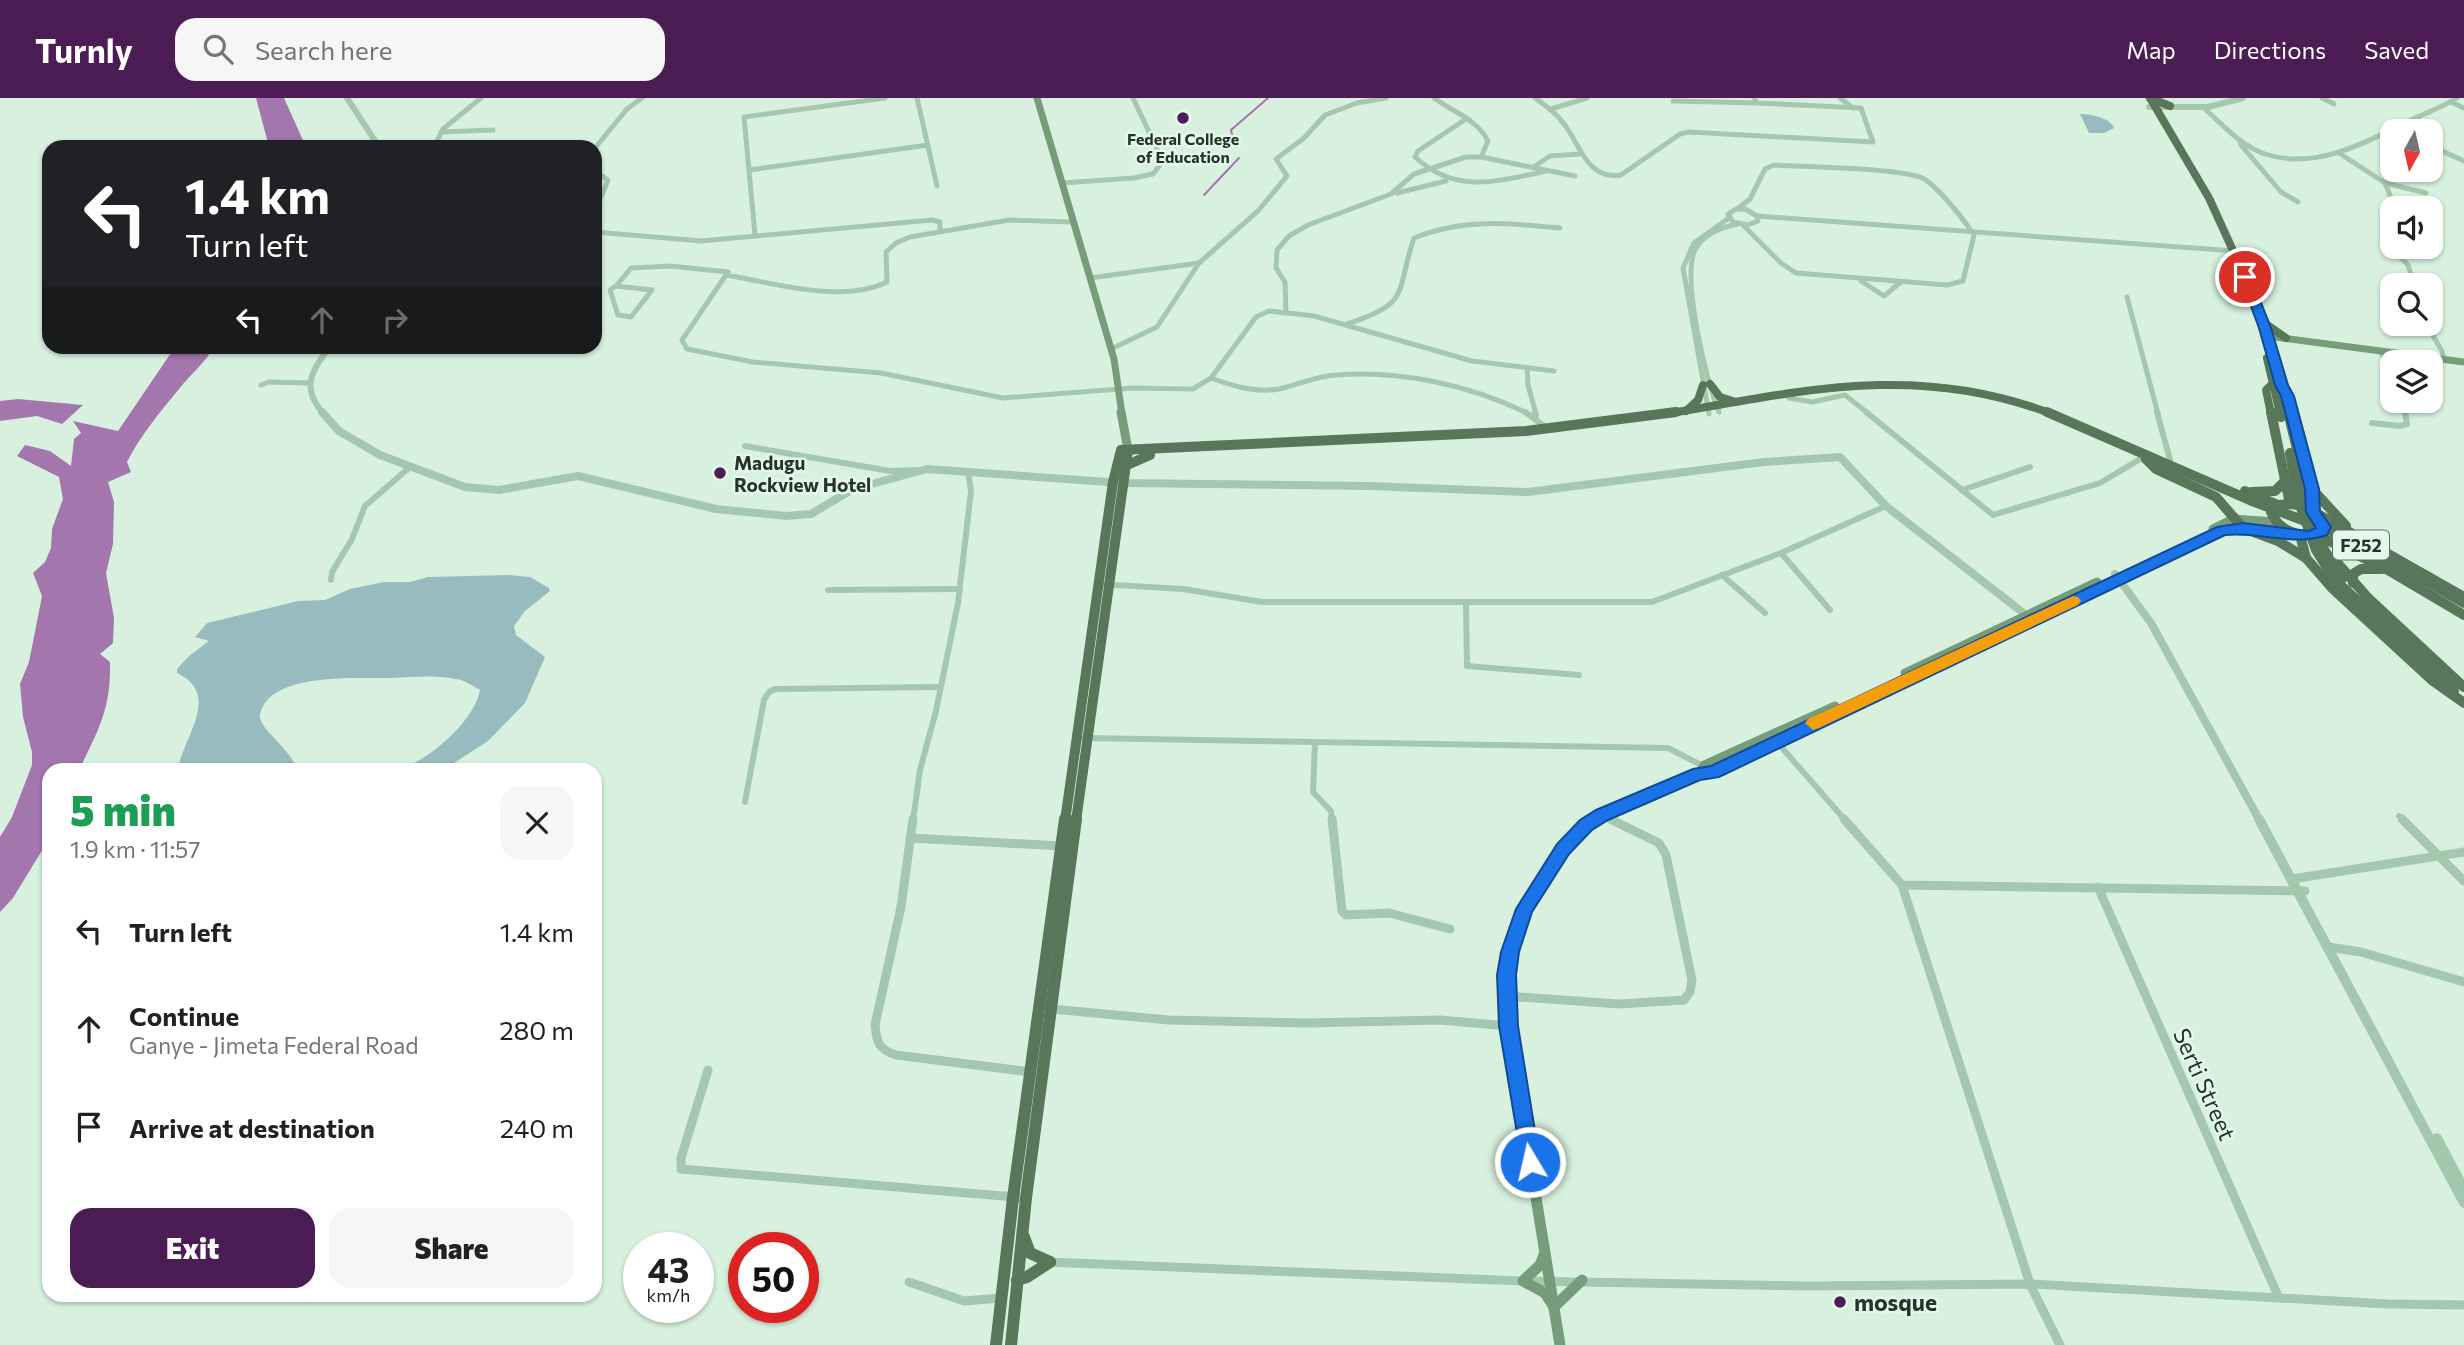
<!DOCTYPE html>
<meta charset="utf-8">
<style>
:root{--surface:#fff;--page:#f6f6f6;--text:#202124;--muted:#757577;--accent:#4c1c55}
body{margin:0;font-family:Commissioner,sans-serif;background:var(--page);color:var(--text);height:100vh;display:flex;flex-direction:column;font-size:26px;white-space:nowrap}
*{box-sizing:border-box;margin:0}
p{font-size:23px;color:var(--muted)}
.icon{flex:none;width:38px;height:38px;fill:none;stroke:currentColor;stroke-width:2;stroke-linecap:round;stroke-linejoin:round}
.map{position:relative;flex:1;overflow:hidden}
.drawer{position:absolute;left:42px;top:665px;width:560px;height:539px;display:flex;flex-direction:column;background:var(--surface);border-radius:21px;box-shadow:0 2px 5px #0004}
.drawer>*{flex:none}
.banner{position:absolute;left:42px;top:42px;width:560px;height:214px;border-radius:21px;box-shadow:0 2px 5px #0004;background:#202124;color:#fff;overflow:hidden}
.needle{width:46px;rotate:188deg}
.fabs{position:absolute;left:2380px;top:21px;display:grid;gap:14px}
.fabs a{display:grid;place-items:center;width:63px;height:63px;border-radius:14px;background:var(--surface);box-shadow:0 2px 5px #0004;font-size:35px}
.speed{position:absolute;left:623px;top:1134px;display:flex;gap:14px;font-size:35px;font-weight:700;text-align:center}
.speed>*{display:grid;place-content:center;width:91px;height:91px;border-radius:50%;background:var(--surface);box-shadow:0 2px 5px #0004;line-height:1}
.speed small{font-size:18px;font-weight:400}
.speed .limit{border:10px solid #d22;background:#fff;color:#111}
.pin{position:absolute;display:grid;place-items:center;width:60px;height:60px;color:#fff;margin:-30px;border:4px solid #fff;border-radius:50%;box-shadow:0 2px 7px #0007}
.me{position:absolute;width:77px;margin:-38px;rotate:351deg;stroke-linejoin:round;filter:drop-shadow(0 0 5px #0008)}
.turn{display:flex;align-items:center;gap:24px;height:147px;padding:0 28px;font-size:32px}
.turn .icon{width:91px;height:91px;stroke-width:2.5}
.turn b{display:block;font-size:49px;line-height:60px}
.lanes{display:flex;align-items:center;height:66px;padding:0 28px;background:#0003;justify-content:center;gap:35px;direction:ltr}
.lanes .off{opacity:.35}
.round{display:grid;place-items:center;flex:none;width:74px;height:74px;border-radius:21px;background:var(--page)}
.head{display:flex;align-items:center;justify-content:space-between;height:119px;padding:0 28px}
h1{font-size:42px;font-weight:800;line-height:52px;color:#1e9e55}
.primary-button{display:flex;gap:14px;margin-top:auto;padding:14px 28px}
.primary-button a{flex:1;height:80px;border-radius:21px;background:var(--accent);color:#fff;font-size:28px;font-weight:800;line-height:80px;text-align:center}
.primary-button a+a{background:var(--page);color:var(--text)}
ul{padding:0;list-style:none}
li{display:flex;align-items:center;gap:21px;height:98px;padding:0 28px}
li div{flex:1}
li b{display:block;font-size:26px}
li em{font-style:normal}
header{display:flex;align-items:center;gap:42px;box-sizing:border-box;height:98px;padding:0 35px;background:var(--accent);color:#fff}
header strong{font-size:33px}
nav{display:flex;gap:38px;margin-inline-start:auto;font-size:24px}
.search{width:490px;height:63px;background:var(--page);display:flex;align-items:center;gap:18px;box-sizing:border-box;padding:0 24px;border-radius:21px;color:var(--muted);font-size:26px}
.map>svg:first-child{display:block}
</style>
<header>
<strong>Turnly</strong>
<div class="search"><svg class="icon" aria-label="search" viewBox="0 0 24 24"><circle cx="10" cy="10" r="6"/><path d="M15 15l6 6"/></svg>Search here</div>
<nav><a>Map</a><a>Directions</a><a>Saved</a></nav>
</header>
<div class="map">
<svg width="2464" height="1247" viewBox="0 0 2464 1247">
<rect width="100%" height="100%" fill="#d8f1df"/>
<g fill="#98bbbf">
<path d="M2080,16C2092,16 2110,20 2114,30L2104,35H2089Z"/>
<path d="M509,477L530,479L549,490L550,493L525,513L514,528L516,537L545,559L525,605L488,643L443,672H383C390,671 398,671 405,669C433,659 475,621 480,592C473,588 464,582 456,581C434,577 413,579 391,580C360,581 268,573 260,617C258,631 292,651 297,672H178C182,640 223,597 177,575V571L189,558L209,543L195,539L207,525L298,503L325,502L350,491L384,484H410L428,479Z"/>
</g>
<g fill="#a377ad">
<polygon points="256,0 284,0 306,49 269,49"/>
<path d="M175,249H214C204,266 191,276 179,291C160,314 140,338 127,364L131,374L108,384L114,404L113,446L106,475L114,520L113,545L100,556L110,564C111,611 99,631 79,672H49V741L13,800L0,814V739L12,719L32,667V654L23,619L20,586L29,564L42,498L33,475L45,464L51,450L52,431L63,401L59,379L17,358L25,347L50,353L71,368L74,341L81,335L73,323L118,333Z"/>
<polygon points="18,301 83,307 62,326 37,318 0,323 0,303"/>
</g>
<g fill="none" stroke-linecap="round" stroke-linejoin="round">
<g stroke="#a377ad" stroke-width="2">
<polyline points="1234,47 1231,32 1268,0"/>
<polyline points="1204,97 1239,60"/>
</g>
<g stroke="#a4c8ad" stroke-width="5">
<polyline points="917,0 937,88"/>
<path d="M1434,0C1453,14 1477,21 1488,43L1481,59"/>
<path d="M1535,0C1546,8 1556,15 1564,26C1581,48 1587,82 1621,77L1680,36L1689,34L1873,44L1861,10L1757,5L1754,0"/>
<polyline points="1840,0 1853,10"/>
<polyline points="2322,0 2334,6"/>
<polyline points="1673,3 1757,5"/>
<polyline points="2451,4 2464,10"/>
<polyline points="1551,11 1587,0"/>
<path d="M2205,11C2223,27 2241,48 2265,56C2317,73 2368,43 2413,21C2428,14 2443,9 2457,0"/>
<path d="M1466,21L1418,53L1415,59C1456,97 1497,83 1547,73"/>
<polyline points="441,34 493,32"/>
<polyline points="2240,42 2241,47 2281,94 2298,104"/>
<polyline points="2431,48 2464,63"/>
<polyline points="434,49 443,31 481,0"/>
<polyline points="595,50 627,11 642,0"/>
<polyline points="2339,55 2385,85 2391,100 2384,108"/>
<polyline points="1535,68 1550,58 1580,56"/>
<polyline points="749,72 928,47"/>
<polyline points="595,73 608,82 595,114"/>
<polyline points="1062,85 1134,80 1153,76 1161,66 1159,55 1133,0"/>
<polyline points="2385,85 2426,95"/>
<polyline points="1397,95 1446,83"/>
<polygon points="1736,111 1745,111 1757,118 1758,123 1748,127 1733,124 1728,116"/>
<path d="M1737,111L1750,101L1765,71L1774,67C1802,69 1905,70 1924,81C1938,89 1965,123 1974,137L1963,183L1947,187L1796,175L1781,165L1743,127"/>
<polyline points="1757,118 2235,153"/>
<polyline points="595,134 701,143 932,122 940,124 940,132"/>
<polyline points="755,137 744,19 885,0"/>
<polyline points="2393,152 2408,167 2414,187"/>
<path d="M726,177C773,185 843,206 887,184L886,154L896,145L910,139L1009,122L1072,124"/>
<polyline points="1090,180 1199,165"/>
<polyline points="1861,183 1884,198 1901,184"/>
<polygon points="616,188 652,192 631,219 618,217 610,192"/>
<polyline points="616,188 631,170 670,168 728,174 682,242 687,251 753,264 881,275 1003,300 1133,290 1193,291 1211,280 1256,219 1269,213 1314,218 1472,263 1554,273"/>
<polyline points="2127,199 2158,316"/>
<polyline points="1286,214 1285,184 1276,170 1277,152 1289,138 1308,127 1391,96 1414,76 1466,59 1481,59 1575,78"/>
<path d="M1347,226C1412,205 1395,196 1414,140C1462,120 1509,125 1560,130"/>
<polyline points="2426,226 2442,253 2444,262"/>
<polyline points="1111,251 1157,229 1199,165 1258,113 1287,78 1276,61 1304,40 1325,17 1357,5 1386,0"/>
<polyline points="2381,254 2392,284"/>
<polyline points="1527,270 1528,287 1536,316"/>
<path d="M1211,280C1233,288 1255,295 1279,291C1298,287 1316,278 1336,277C1400,272 1471,287 1529,316"/>
<polyline points="261,287 269,284 309,285"/>
<polyline points="1789,300 1812,304 1845,297 1869,316"/>
<polyline points="2399,303 2406,316"/>
<path d="M1719,314C1706,283 1683,185 1694,154C1701,137 1721,129 1738,126"/>
<polyline points="1709,316 1683,170 1694,145 1729,120"/>
</g>
<g stroke="#a4c8ad" stroke-width="6">
<polyline points="1525,314 1548,331"/>
<polyline points="1535,314 1536,317"/>
<polyline points="1866,314 1993,417 2100,385 2142,360"/>
<polyline points="2157,314 2170,362"/>
<polyline points="2372,325 2400,328 2407,326 2405,314"/>
<polyline points="745,348 890,373 916,372"/>
<polyline points="1962,392 2030,369"/>
<polyline points="1781,455 1830,512"/>
<polyline points="1722,477 1765,515"/>
<polyline points="331,482 332,474 352,441 365,408 410,369"/>
<polyline points="1098,486 1183,491 1262,504 1652,504 1781,455 1886,408"/>
<polyline points="828,492 960,491"/>
<polyline points="1466,504 1467,568 1579,577"/>
<polyline points="1084,640 1668,650 1707,670"/>
<polyline points="1776,643 1846,723"/>
<polyline points="1315,644 1313,694 1331,713 1332,723"/>
<polyline points="745,704 764,602 769,594 775,591 940,589"/>
<polyline points="1602,717 1614,723"/>
<polyline points="2399,718 2404,723"/>
<polyline points="913,723 920,672 936,613 958,505 971,393 968,374"/>
</g>
<g stroke="#a4c8ad" stroke-width="9">
<path d="M913,721L901,809L875,927C877,945 878,951 896,957L1031,974"/>
<polyline points="1332,721 1342,813 1346,817 1389,815 1450,831"/>
<polyline points="1844,721 1902,787 2305,793"/>
<polyline points="2402,721 2464,783"/>
<polyline points="910,740 1062,748"/>
<polyline points="2292,781 2464,754"/>
<polyline points="1902,787 2030,1186 2060,1247"/>
<polyline points="2098,789 2278,1198"/>
<polyline points="2329,849 2361,854 2464,884"/>
<polyline points="1506,898 1619,906 1684,902 1690,894 1692,882 1666,757 1659,745 1610,721"/>
<polyline points="1051,911 1169,922 1307,925 1440,922 1508,928"/>
<polyline points="708,972 681,1060 681,1071 1026,1100"/>
<polyline points="1048,1164 1523,1183 1810,1188 2030,1186 2388,1206 2464,1207"/>
<polyline points="909,1184 964,1203 1001,1200"/>
</g>
<g stroke="#a4c8ad" stroke-width="6">
<polyline points="347,0 379,49"/>
<polyline points="2149,9 2208,9 2243,0"/>
<path d="M324,316C299,289 313,272 330,248"/>
</g>
<g stroke="#a4c8ad" stroke-width="8">
<polyline points="322,314 339,333 380,357 465,389 499,392 578,378 716,411 786,418 811,416 853,391 927,371 1122,385 1370,388 1528,394 1764,364 1840,359 1886,408 2026,517"/>
<polyline points="2115,476 2151,525 2260,723"/>
</g>
<g stroke="#a4c8ad" stroke-width="10">
<polyline points="2259,721 2464,1105"/>
<polyline points="2437,1040 2464,1091"/>
</g>
<g stroke="#769c7b" stroke-width="7">
<polyline points="1037,0 1114,261 1122,316"/>
<polyline points="2267,238 2464,264"/>
</g>
<g stroke="#769c7b" stroke-width="9">
<polyline points="1121,314 1128,352"/>
<polyline points="2213,431 2233,421 2276,424"/>
<polyline points="1905,575 2097,484"/>
<polyline points="1699,676 1704,667 1835,608"/>
<polyline points="1593,723 1699,676 1713,674 2222,432 2243,430 2293,435"/>
</g>
<g stroke="#769c7b" stroke-width="11">
<polyline points="1544,1157 1540,1167 1523,1183 1545,1195 1554,1209 1582,1182"/>
<polyline points="1560,1247 1508,928 1507,877 1524,811 1563,751 1595,721"/>
</g>
<g stroke="#57765a" stroke-width="8">
<polyline points="2150,0 2209,100 2251,192 2288,316"/>
<polyline points="2150,0 2170,8"/>
<polyline points="2263,224 2286,240"/>
<polyline points="2267,260 2280,316"/>
<polyline points="1710,286 1720,299 1736,304"/>
<polyline points="2270,288 2266,292 2271,316"/>
<polyline points="1686,313 1698,302 1703,287"/>
<path d="M1666,316C1802,293 1917,264 2052,316"/>
</g>
<g stroke="#57765a" stroke-width="10">
<polyline points="2047,314 2252,403"/>
<polyline points="2271,314 2290,406"/>
<polyline points="2280,314 2281,319"/>
<polyline points="2288,314 2305,384 2306,406"/>
<polyline points="2290,355 2299,404"/>
<polyline points="2146,361 2156,371 2216,399 2243,430 2278,443 2306,460"/>
<polyline points="1125,368 1150,357"/>
<polyline points="2312,391 2346,428"/>
<polyline points="2245,393 2278,407 2293,406 2307,410 2464,499"/>
<polyline points="2252,394 2275,393 2284,384"/>
<path d="M2278,407L2271,414C2277,429 2289,434 2304,438"/>
<polyline points="2300,437 2306,460 2332,490 2433,583 2464,605"/>
<polyline points="2317,437 2388,472 2464,517"/>
<polyline points="2334,461 2368,500 2464,589"/>
<polyline points="2353,485 2353,476 2361,471 2382,471"/>
<polyline points="1065,723 1113,384 1121,352 1526,333 1676,314"/>
<polyline points="1076,723 1128,352"/>
</g>
<g stroke="#57765a" stroke-width="12">
<polyline points="1024,1139 1030,1155 1050,1164"/>
<polyline points="1017,1182 1027,1179 1050,1164"/>
<polyline points="996,1247 1013,1100 1065,721"/>
<polyline points="1011,1247 1026,1100 1076,721"/>
</g>
<g stroke="#57765a" stroke-width="10">
<polyline points="2252,403 2350,440 2464,505"/>
<polyline points="2299,404 2316,452 2335,482 2454,593"/>
<polyline points="2316,438 2342,481"/>
</g>
</g>
<path fill="#1a73e8" stroke="#114b97" stroke-width="2" d="M2241,176L2251,179L2271,230L2288,287L2294,298L2319,391L2320,413L2331,429L2327,437C2294,449 2259,433 2225,437L1719,679L1700,682L1608,722L1592,732L1569,756L1532,814L1519,854L1516,877L1518,928L1540,1064L1537,1071L1530,1074L1523,1071L1499,928L1497,877L1501,854L1516,811L1557,746L1580,722L1596,712L1693,671L1711,668L2217,429L2243,425L2309,433L2316,430L2306,414L2305,391L2281,298L2275,287L2259,230L2240,179Z"/>
<polygon fill="#f59e0b" points="2073,498 2078,499 2081,503 2078,507 1819,630 1813,632 1805,625 1808,621"/>
<g fill="#4c1c55" stroke="#e4f9eb" stroke-width="2.5">
<circle cx="1183" cy="20" r="7"/>
<circle cx="720" cy="375" r="7"/>
<circle cx="1840" cy="1204" r="7"/>
</g>
<g text-anchor="middle" dominant-baseline="central" stroke-width="5" stroke-linejoin="round" paint-order="stroke">
<g font-size="16" font-weight="bold" fill="#263427" stroke="#e4f9eb">
<text x="1183" y="40">Federal College<tspan x="1183" dy="18">of Education</tspan></text>
</g>
<rect fill="#e4f9eb" stroke="#5f6f62" stroke-width="2" x="2333" y="432.5" width="56" height="29" rx="5"/>
<g font-size="18" font-weight="bold" fill="#263427">
<text x="2361" y="447">F252</text>
</g>
<g font-size="19" font-weight="bold" fill="#263427" stroke="#e4f9eb" text-anchor="start">
<text x="734" y="364">Madugu<tspan x="734" dy="22">Rockview Hotel</tspan></text>
</g>
<g font-size="23" fill="#263427" stroke="#e4f9eb">
<text transform="translate(2205 986) rotate(66)">Serti Street</text>
</g>
<g font-size="23" font-weight="bold" fill="#263427" stroke="#e4f9eb" text-anchor="start">
<text x="1854" y="1204">mosque</text>
</g>
</g>
</svg>
<div class="fabs">
<a><svg class="needle" viewBox="-14 -14 28 28"><path d="M0-13l5 13h-10z" fill="#e53935"/><path d="M0 13l5-13h-10z" fill="#757577"/></svg></a>
<a><svg class="icon" aria-label="sound" viewBox="0 0 24 24"><path d="M4 9h4l5-4v14l-5-4H4zM17 9q2 3 0 6"/></svg></a>
<a><svg class="icon" aria-label="search" viewBox="0 0 24 24"><circle cx="10" cy="10" r="6"/><path d="M15 15l6 6"/></svg></a>
<a><svg class="icon" aria-label="layers" viewBox="0 0 24 24"><path d="M12 4l9 5-9 5-9-5zM3 14l9 5 9-5"/></svg></a>
</div>
<div class="speed"><div>43<small>km/h</small></div><div class="limit">50</div></div>
<div class="pin" style="left:2245px;top:179px;background:#d93025"><svg class="icon" aria-label="arrive" viewBox="0 0 24 24"><path d="M6 21V4h12l-3 4 3 4H6"/></svg></div>
<svg class="me" style="left:1530px;top:1064px" viewBox="-20 -20 40 40"><circle r="17" fill="#1a73e8" stroke="#fff" stroke-width="3"/><path d="M0-11L8 9 0 5-8 9z" fill="#fff"/></svg>
<div class="banner">
<div class="turn"><svg class="icon" aria-label="left" viewBox="0 0 24 24"><path d="M17 20v-9H6M10 6l-5 5 5 5"/></svg><div><b>1.4 km</b>Turn left</div></div>
<div class="lanes"><svg class="icon" aria-label="left" viewBox="0 0 24 24"><path d="M17 20v-9H6M10 6l-5 5 5 5"/></svg><svg class="icon off" aria-label="ahead" viewBox="0 0 24 24"><path d="M12 20V5M6 11l6-6 6 6"/></svg><svg class="icon off" aria-label="right" viewBox="0 0 24 24"><path d="M7 20v-9h11M14 6l5 5-5 5"/></svg></div>
</div>
<section class="drawer">
<div class="head"><div><h1>5 min</h1><p>1.9 km · 11:57</p></div><a class="round"><svg class="icon" aria-label="close" viewBox="0 0 24 24"><path d="M6 6l12 12M18 6L6 18"/></svg></a></div>
<ul>
<li><svg class="icon" aria-label="left" viewBox="0 0 24 24"><path d="M17 20v-9H6M10 6l-5 5 5 5"/></svg><div><b>Turn left</b></div><em>1.4 km</em></li>
<li><svg class="icon" aria-label="ahead" viewBox="0 0 24 24"><path d="M12 20V5M6 11l6-6 6 6"/></svg><div><b>Continue</b><p>Ganye - Jimeta Federal Road</p></div><em>280 m</em></li>
<li><svg class="icon" aria-label="arrive" viewBox="0 0 24 24"><path d="M6 21V4h12l-3 4 3 4H6"/></svg><div><b>Arrive at destination</b></div><em>240 m</em></li>
</ul>
<div class="primary-button"><a>Exit</a><a>Share</a></div>
</section>
</div>
